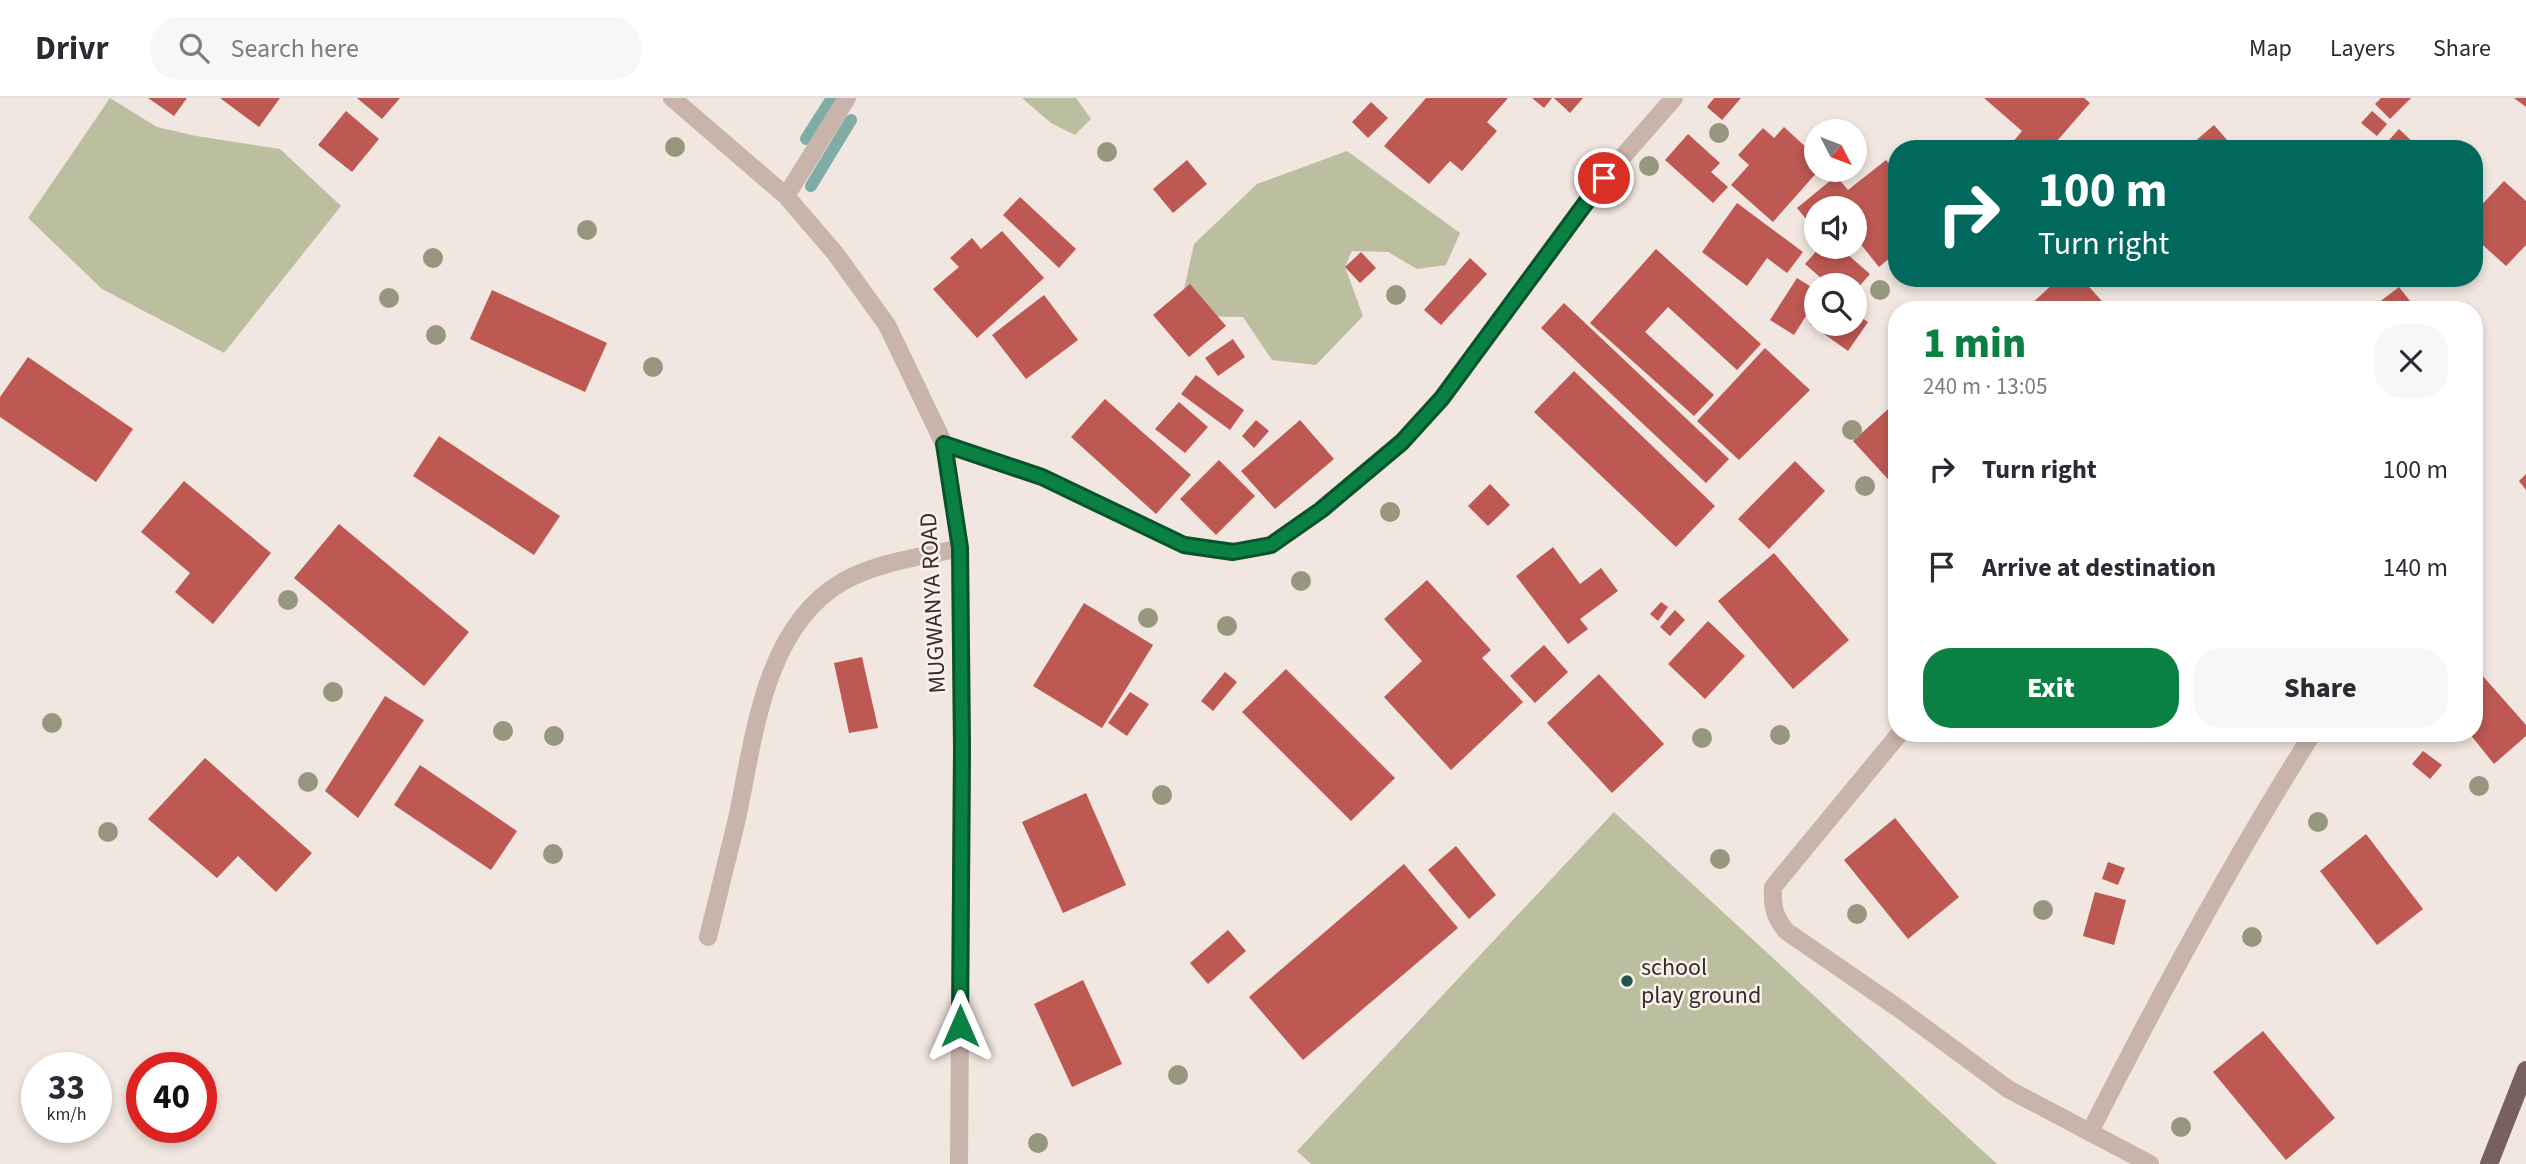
<!DOCTYPE html>
<meta charset="utf-8">
<style>
:root{--surface:#fff;--page:#f7f7f7;--text:#2b2b33;--muted:#7c7c81;--line:#e1e1e2;--accent:#0b8043}
body{margin:0;font-family:"Source Sans 3",sans-serif;background:var(--page);color:var(--text);height:100vh;display:flex;flex-direction:column;font-size:26px;white-space:nowrap}
*{box-sizing:border-box;margin:0}
p{font-size:23px;color:var(--muted)}
.icon{flex:none;width:38px;height:38px;fill:none;stroke:currentColor;stroke-width:2;stroke-linecap:round;stroke-linejoin:round}
.map{position:relative;flex:1;overflow:hidden}
.sheet{position:absolute;left:1888px;top:203px;width:595px;height:441px;display:flex;flex-direction:column;background:var(--surface);border-radius:28px;box-shadow:0 4px 10px #0003}
.sheet>*{flex:none}
.banner{position:absolute;left:1888px;top:42px;width:595px;height:147px;border-radius:28px;box-shadow:0 4px 10px #0003;background:#00695c;color:#fff;overflow:hidden}
.needle{width:46px;rotate:132deg}
.fabs{position:absolute;left:1804px;top:21px;display:grid;gap:14px}
.fabs a{display:grid;place-items:center;width:63px;height:63px;border-radius:50%;background:var(--surface);box-shadow:0 4px 10px #0003;font-size:35px}
.speed{position:absolute;left:21px;top:954px;display:flex;gap:14px;font-size:35px;font-weight:700;text-align:center}
.speed>*{display:grid;place-content:center;width:91px;height:91px;border-radius:50%;background:var(--surface);box-shadow:0 4px 10px #0003;line-height:1}
.speed small{font-size:18px;font-weight:400}
.speed .limit{border:10px solid #d22;background:#fff;color:#111}
.pin{position:absolute;display:grid;place-items:center;width:60px;height:60px;color:#fff;margin:-30px;border:4px solid #fff;border-radius:50%;box-shadow:0 2px 7px #0007}
.me{position:absolute;width:77px;margin:-38px;rotate:0deg;stroke-linejoin:round;filter:drop-shadow(0 0 5px #0008)}
.turn{display:flex;align-items:center;gap:24px;height:147px;padding:0 35px;font-size:32px}
.turn .icon{width:91px;height:91px;stroke-width:2.5}
.turn b{display:block;font-size:49px;line-height:60px}
.round{display:grid;place-items:center;flex:none;width:74px;height:74px;border-radius:28px;background:var(--page)}
.summary{display:flex;align-items:center;justify-content:space-between;height:119px;padding:0 35px}
h1{font-size:42px;font-weight:800;line-height:52px;color:var(--accent)}
.button{display:flex;gap:14px;margin-top:auto;padding:14px 35px}
.button a{flex:1;height:80px;border-radius:28px;background:var(--accent);color:#fff;font-size:28px;font-weight:800;line-height:80px;text-align:center}
.button a+a{background:var(--page);color:var(--text)}
ul{padding:0;list-style:none}
li{display:flex;align-items:center;gap:21px;height:98px;padding:0 35px}
li div{flex:1}
li b{display:block;font-size:26px}
li em{font-style:normal}
header{display:flex;align-items:center;gap:42px;box-sizing:border-box;height:98px;padding:0 35px;background:var(--surface);border-bottom:2px solid var(--line)}
header strong{font-size:33px}
nav{display:flex;gap:38px;margin-inline-start:auto;font-size:24px}
.search{width:490px;height:63px;background:var(--page);display:flex;align-items:center;gap:18px;box-sizing:border-box;padding:0 24px;border-radius:28px;color:var(--muted);font-size:26px}
.map>svg:first-child{display:block}
</style>
<header>
<strong>Drivr</strong>
<div class="search"><svg class="icon" aria-label="search" viewBox="0 0 24 24"><circle cx="10" cy="10" r="6"/><path d="M15 15l6 6"/></svg>Search here</div>
<nav><a>Map</a><a>Layers</a><a>Share</a></nav>
</header>
<div class="map">
<svg width="2526" height="1066" viewBox="0 0 2526 1066">
<rect width="100%" height="100%" fill="#f1e6e0"/>
<g fill="#bbbfa0">
<polygon points="110,0 157,29 196,38 280,51 341,108 224,255 102,191 28,120"/>
<polygon points="1022,0 1076,0 1091,21 1075,37 1051,25"/>
<polygon points="1347,53 1460,135 1446,167 1417,171 1388,154 1352,153 1345,169 1363,218 1316,267 1272,262 1243,219 1178,218 1194,146 1257,86"/>
<polygon points="1614,714 1997,1066 1311,1066 1297,1053"/>
</g>
<g fill="none" stroke-linecap="round" stroke-linejoin="round">
<g stroke="#80aca6" stroke-width="12">
<polyline points="806,41 832,0"/>
<polyline points="811,88 851,22"/>
</g>
</g>
<g fill="#bd5852">
<polygon points="148,0 187,0 174,18"/>
<polygon points="220,0 280,0 259,29"/>
<polygon points="357,0 400,0 382,21"/>
<polygon points="1426,0 1508,0 1487,24 1497,33 1462,73 1450,63 1429,86 1384,48"/>
<polygon points="1532,0 1552,0 1544,10"/>
<polygon points="1554,0 1583,0 1570,15"/>
<polygon points="1714,0 1741,0 1722,22 1707,9"/>
<polygon points="1984,0 2084,0 2090,5 2050,51 2007,51 2022,33"/>
<polygon points="2381,0 2411,0 2390,21 2375,6"/>
<polygon points="2514,0 2526,0 2526,9"/>
<polygon points="1371,4 1388,20 1368,40 1352,24"/>
<polygon points="346,13 379,41 352,74 318,47"/>
<polygon points="2372,13 2387,26 2377,38 2361,25"/>
<polygon points="2214,27 2235,51 2186,51"/>
<polygon points="1784,29 1809,52 1804,58 1816,72 1819,72 1773,124 1731,87 1749,67 1738,57 1763,30 1774,40"/>
<polygon points="2399,31 2420,51 2381,51"/>
<polygon points="1688,36 1720,65 1711,74 1728,89 1713,105 1665,62"/>
<polygon points="1187,62 1207,86 1173,115 1153,91"/>
<polygon points="1886,62 1897,75 1897,91 1889,98 1897,107 1897,154 1879,169 1855,139 1855,110 1816,110 1815,132 1797,110 1836,78 1848,92"/>
<polygon points="2504,83 2526,103 2526,147 2506,168 2474,139 2474,115"/>
<polygon points="1020,99 1076,151 1059,170 1003,117"/>
<polygon points="1737,105 1803,154 1787,175 1767,160 1747,188 1702,154"/>
<polygon points="1002,133 1044,180 977,240 933,191 959,169 950,160 972,140 981,151"/>
<polygon points="1820,149 1839,149 1870,176 1855,193 1855,187 1829,187 1805,166"/>
<polygon points="1656,151 1761,246 1737,272 1668,209 1645,234 1714,297 1694,318 1590,225"/>
<polygon points="1361,154 1376,170 1360,185 1345,169"/>
<polygon points="1470,160 1487,176 1441,227 1424,212"/>
<polygon points="1797,180 1816,192 1816,202 1794,237 1770,222"/>
<polygon points="2059,180 2081,180 2110,212 2025,212"/>
<polygon points="1190,186 1226,228 1189,259 1153,217"/>
<polygon points="2399,189 2417,212 2369,212"/>
<polygon points="492,192 607,245 585,294 470,241"/>
<polygon points="1044,197 1078,242 1026,281 992,237"/>
<polygon points="1564,205 1729,361 1706,385 1541,230"/>
<polygon points="1855,215 1868,224 1848,253 1810,226 1816,216 1816,226 1855,226"/>
<polygon points="1233,241 1245,259 1218,278 1205,260"/>
<polygon points="1765,250 1810,292 1739,362 1697,323"/>
<polygon points="28,259 133,331 96,384 0,319 0,299"/>
<polygon points="1574,273 1715,408 1676,449 1534,314"/>
<polygon points="1196,277 1244,312 1230,332 1181,296"/>
<polygon points="1105,301 1191,377 1156,416 1071,339"/>
<polygon points="1897,303 1897,391 1853,343"/>
<polygon points="1179,304 1208,329 1185,355 1155,331"/>
<polygon points="1256,322 1269,333 1254,350 1242,338"/>
<polygon points="1300,322 1334,361 1275,411 1241,373"/>
<polygon points="439,338 560,418 534,457 413,378"/>
<polygon points="1219,362 1255,398 1216,437 1180,401"/>
<polygon points="1795,363 1825,393 1769,451 1738,421"/>
<polygon points="2526,376 2526,392 2519,383"/>
<polygon points="184,383 271,455 213,526 175,494 190,475 141,434"/>
<polygon points="1490,386 1510,407 1488,428 1468,408"/>
<polygon points="339,426 469,534 424,588 294,480"/>
<polygon points="1553,449 1580,486 1601,470 1618,493 1580,521 1588,531 1568,546 1516,478"/>
<polygon points="1774,455 1849,542 1793,591 1718,503"/>
<polygon points="1427,482 1491,552 1482,560 1523,604 1451,672 1384,599 1422,563 1384,521"/>
<polygon points="1661,504 1668,509 1658,523 1650,516"/>
<polygon points="1084,505 1153,547 1102,630 1033,588"/>
<polygon points="1675,512 1685,522 1670,538 1660,529"/>
<polygon points="1708,523 1745,558 1705,601 1668,566"/>
<polygon points="1544,547 1568,574 1535,605 1510,578"/>
<polygon points="862,559 878,630 849,635 834,565"/>
<polygon points="2474,568 2526,627 2526,638 2494,666 2469,635 2474,635"/>
<polygon points="1286,571 1395,680 1351,723 1242,614"/>
<polygon points="1225,574 1237,584 1213,613 1201,603"/>
<polygon points="1599,576 1664,646 1612,695 1547,625"/>
<polygon points="1130,594 1149,606 1127,638 1108,625"/>
<polygon points="385,598 424,622 358,720 325,693"/>
<polygon points="2423,653 2442,667 2430,681 2412,666"/>
<polygon points="205,660 312,755 276,794 238,758 217,780 148,721"/>
<polygon points="420,667 517,733 491,772 394,707"/>
<polygon points="1086,695 1126,787 1063,815 1022,724"/>
<polygon points="1895,720 1959,799 1908,841 1844,762"/>
<polygon points="2366,736 2423,811 2377,847 2320,773"/>
<polygon points="1456,748 1496,797 1469,821 1428,772"/>
<polygon points="2108,764 2125,770 2118,787 2102,781"/>
<polygon points="1404,766 1458,830 1303,962 1249,899"/>
<polygon points="2095,794 2126,802 2114,847 2083,838"/>
<polygon points="1228,832 1246,853 1208,886 1190,865"/>
<polygon points="1083,882 1122,966 1072,989 1034,906"/>
<polygon points="2263,933 2335,1020 2286,1062 2213,974"/>
</g>
<g fill="none" stroke-linecap="round" stroke-linejoin="round">
<g stroke="#c9b4ac" stroke-width="18">
<polyline points="672,0 786,98 835,155 887,227 944,346 960,450 962,651 959,1066"/>
<polyline points="786,98 847,0"/>
<polyline points="944,346 1042,379 1184,447 1233,454 1271,447 1321,412 1402,344 1442,300 1604,80 1674,0"/>
<path d="M1900,635L1773,789C1772,808 1774,818 1786,833L1898,910L2008,991L2150,1066"/>
<path d="M708,839C717,801 727,763 736,725C754,644 762,531 842,484C877,464 921,459 960,450"/>
<path d="M2090,1034C2159,898 2231,764 2313,635"/>
</g>
<polyline stroke="#78615d" stroke-width="18" points="2489,1066 2526,972"/>
</g>
<g fill="#97967f">
<circle cx="1719" cy="35" r="10"/>
<circle cx="675" cy="49" r="10"/>
<circle cx="1107" cy="54" r="10"/>
<circle cx="1649" cy="68" r="10"/>
<circle cx="587" cy="132" r="10"/>
<circle cx="433" cy="160" r="10"/>
<circle cx="1880" cy="192" r="10"/>
<circle cx="1396" cy="197" r="10"/>
<circle cx="389" cy="200" r="10"/>
<circle cx="436" cy="237" r="10"/>
<circle cx="653" cy="269" r="10"/>
<circle cx="1852" cy="332" r="10"/>
<circle cx="1865" cy="388" r="10"/>
<circle cx="1390" cy="414" r="10"/>
<circle cx="1301" cy="483" r="10"/>
<circle cx="288" cy="502" r="10"/>
<circle cx="1148" cy="520" r="10"/>
<circle cx="1227" cy="528" r="10"/>
<circle cx="333" cy="594" r="10"/>
<circle cx="52" cy="625" r="10"/>
<circle cx="503" cy="633" r="10"/>
<circle cx="1780" cy="637" r="10"/>
<circle cx="554" cy="638" r="10"/>
<circle cx="1702" cy="640" r="10"/>
<circle cx="308" cy="684" r="10"/>
<circle cx="2479" cy="688" r="10"/>
<circle cx="1162" cy="697" r="10"/>
<circle cx="2318" cy="724" r="10"/>
<circle cx="108" cy="734" r="10"/>
<circle cx="553" cy="756" r="10"/>
<circle cx="1720" cy="761" r="10"/>
<circle cx="2043" cy="812" r="10"/>
<circle cx="1857" cy="816" r="10"/>
<circle cx="2252" cy="839" r="10"/>
<circle cx="1178" cy="977" r="10"/>
<circle cx="2181" cy="1029" r="10"/>
<circle cx="1038" cy="1045" r="10"/>
</g>
<g fill="none" stroke-linecap="round" stroke-linejoin="round">
<g stroke="#07532c" stroke-width="18">
<polyline id="route" points="960,928 962,651 960,450 944,346 1042,379 1184,447 1233,454 1271,447 1321,412 1402,344 1442,300 1604,80"/>
</g>
<use href="#route" stroke="#0b8043" stroke-width="12"/>
</g>
<circle fill="#235650" stroke="#f9f1ec" stroke-width="2.5" cx="1627" cy="883" r="7"/>
<g text-anchor="middle" dominant-baseline="central" stroke-width="5" stroke-linejoin="round" paint-order="stroke">
<g font-size="24" fill="#372c2a" stroke="#f9f1ec">
<text transform="translate(933 505) rotate(-93)">MUGWANYA ROAD</text>
</g>
<g font-size="24" fill="#372c2a" stroke="#f9f1ec" text-anchor="start">
<text x="1641" y="869">school<tspan x="1641" dy="28">play ground</tspan></text>
</g>
</g>
</svg>
<div class="fabs">
<a><svg class="needle" viewBox="-14 -14 28 28"><path d="M0-13l5 13h-10z" fill="#e53935"/><path d="M0 13l5-13h-10z" fill="#7c7c81"/></svg></a>
<a><svg class="icon" aria-label="sound" viewBox="0 0 24 24"><path d="M4 9h4l5-4v14l-5-4H4zM17 9q2 3 0 6"/></svg></a>
<a><svg class="icon" aria-label="search" viewBox="0 0 24 24"><circle cx="10" cy="10" r="6"/><path d="M15 15l6 6"/></svg></a>
</div>
<div class="speed"><div>33<small>km/h</small></div><div class="limit">40</div></div>
<div class="pin" style="left:1604px;top:80px;background:#d93025"><svg class="icon" aria-label="arrive" viewBox="0 0 24 24"><path d="M6 21V4h12l-3 4 3 4H6"/></svg></div>
<svg class="me" style="left:960px;top:928px" viewBox="-20 -20 40 40"><path d="M0-17L14 15 0 8-14 15z" fill="#0b8043" stroke="#fff" stroke-width="4"/></svg>
<div class="banner">
<div class="turn"><svg class="icon" aria-label="right" viewBox="0 0 24 24"><path d="M7 20v-9h11M14 6l5 5-5 5"/></svg><div><b>100 m</b>Turn right</div></div>
</div>
<section class="sheet">
<div class="summary"><div><h1>1 min</h1><p>240 m · 13:05</p></div><a class="round"><svg class="icon" aria-label="close" viewBox="0 0 24 24"><path d="M6 6l12 12M18 6L6 18"/></svg></a></div>
<ul>
<li><svg class="icon" aria-label="right" viewBox="0 0 24 24"><path d="M7 20v-9h11M14 6l5 5-5 5"/></svg><div><b>Turn right</b></div><em>100 m</em></li>
<li><svg class="icon" aria-label="arrive" viewBox="0 0 24 24"><path d="M6 21V4h12l-3 4 3 4H6"/></svg><div><b>Arrive at destination</b></div><em>140 m</em></li>
</ul>
<div class="button"><a>Exit</a><a>Share</a></div>
</section>
</div>
